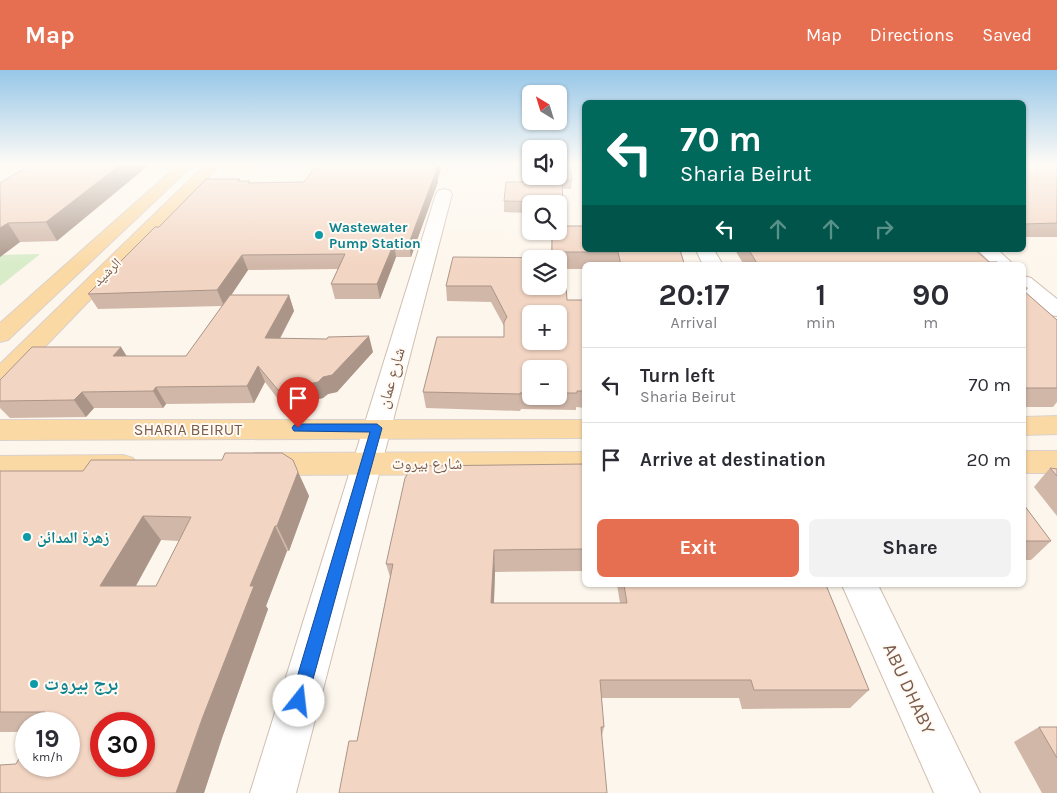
<!DOCTYPE html>
<meta charset="utf-8">
<style>
:root{--surface:#fff;--page:#f2f2f3;--text:#2b2b33;--muted:#7c7c81;--line:#e1e1e2;--accent:#e76f51}
body{margin:0;font-family:Karla,"Noto Naskh Arabic",sans-serif;background:var(--page);color:var(--text);height:100vh;display:flex;flex-direction:column;font-size:19px;white-space:nowrap}
*{box-sizing:border-box;margin:0}
p{font-size:16px;color:var(--muted)}
.icon{flex:none;width:28px;height:28px;fill:none;stroke:currentColor;stroke-width:2;stroke-linecap:round;stroke-linejoin:round}
.map{position:relative;flex:1;overflow:hidden}
.panel{position:absolute;left:582px;top:192px;width:444px;height:325px;display:flex;flex-direction:column;background:var(--surface);border-radius:8px;box-shadow:0 1px 4px #0004}
.panel>*{flex:none}
.guide{position:absolute;left:582px;top:30px;width:444px;height:152px;border-radius:8px;box-shadow:0 1px 4px #0004;background:#00695c;color:#fff;overflow:hidden}
.needle{width:32px;rotate:322deg}
.buttons{position:absolute;left:522px;top:15px;display:grid;gap:10px}
.buttons a{display:grid;place-items:center;width:45px;height:45px;border-radius:8px;background:var(--surface);box-shadow:0 1px 4px #0004;font-size:25px}
.speed{position:absolute;left:15px;top:642px;display:flex;gap:10px;font-size:25px;font-weight:700;text-align:center}
.speed>*{display:grid;place-content:center;width:65px;height:65px;border-radius:50%;background:var(--surface);box-shadow:0 1px 4px #0004;line-height:1}
.speed small{font-size:12px;font-weight:400}
.speed .limit{border:8px solid #d22;background:#fff;color:#111}
.pin{position:absolute;display:grid;place-items:center;width:42px;height:42px;color:#fff;margin:-51px -21px;border-radius:50% 50% 50% 0;rotate:-45deg;box-shadow:0 0 5px #0007}
.pin .icon{rotate:45deg}
.me{position:absolute;width:55px;margin:-28px;rotate:16deg;stroke-linejoin:round;filter:drop-shadow(0 0 4px #0008)}
.turn{display:flex;align-items:center;gap:18px;height:105px;padding:0 15px;font-size:22px}
.turn .icon{width:65px;height:65px;stroke-width:2.5}
.turn b{display:block;font-size:35px;line-height:42px}
.lanes{display:flex;align-items:center;height:48px;padding:0 15px;background:#0003;justify-content:center;gap:25px;direction:ltr}
.lanes .off{opacity:.35}
.eta{display:flex;justify-content:space-evenly;align-items:center;height:85px;text-align:center}
.eta b{font-size:30px;font-weight:700;line-height:35px}
.action{display:flex;gap:10px;margin-top:auto;padding:10px 15px}
.action a{flex:1;height:58px;border-radius:8px;background:var(--accent);color:#fff;font-size:20px;font-weight:700;line-height:58px;text-align:center}
.action a+a{background:var(--page);color:var(--text)}
ul{padding:0;list-style:none}
li{display:flex;align-items:center;gap:15px;height:75px;padding:0 15px;border-top:1px solid var(--line)}
li div{flex:1}
li b{display:block;font-size:19px}
li em{font-style:normal}
header{display:flex;align-items:center;gap:30px;box-sizing:border-box;height:70px;padding:0 25px;background:var(--accent);color:#fff}
header strong{font-size:24px}
nav{display:flex;gap:28px;margin-inline-start:auto;font-size:18px}
.map>svg:first-child{display:block}
</style>
<header>
<strong>Map</strong>
<nav><a>Map</a><a>Directions</a><a>Saved</a></nav>
</header>
<div class="map">
<svg width="1057" height="723" viewBox="0 0 1057 723">
<rect width="100%" height="100%" fill="#fdf6ec"/>
<polygon fill="#d8ecc9" points="39,184 39,185 0,216 0,185"/>
<g fill="none" stroke-linecap="round" stroke-linejoin="round">
<g stroke="#d1beb0" stroke-width="2">
<g id="minor">
<polygon points="444,119 450,121 452,124 296,723 250,723 436,124 438,121"/>
<polygon points="696,180 714,180 723,195 703,195"/>
<polygon points="978,180 998,180 1014,195 993,195"/>
<polygon points="1024,206 1031,208 1057,229 1057,246 1049,245 1024,222"/>
<polygon points="842,515 878,515 980,723 934,723"/>
</g>
</g>
<g stroke="#dad1cd" stroke-width="2">
<g id="major">
<polygon points="178,95 193,95 8,270 0,272 0,253"/>
<polygon points="205,95 220,95 9,314 0,316 0,294"/>
<polygon points="1057,346 1057,364 1024,365 1024,347"/>
<polygon points="0,350 585,350 585,368 0,370"/>
<rect x="1024" y="381" width="33" height="22"/>
<polygon points="585,382 585,404 256,405 246,402 241,394 246,386 256,383"/>
<polygon points="123,385 133,388 138,396 133,404 123,407 0,408 0,386"/>
</g>
</g>
<use href="#minor" fill="#fff" fill-rule="evenodd"/>
<use href="#major" fill="#fbd9a5" fill-rule="evenodd"/>
</g>
<g fill="#d1b7a8" fill-rule="evenodd">
<polygon points="30,95 57,171 20,172 0,187 0,113"/>
<polygon points="317,95 442,95 438,108 438,112 411,187 396,187 380,229 335,229 331,214 338,199 248,200 231,225 289,225 294,241 280,269 373,282 337,322 328,324 323,328 284,337 265,312 254,333 166,334 163,338 94,338 86,347 10,348 0,338 0,310 126,286 186,286 223,236 98,239 88,224 159,157 240,109 240,111 251,113 304,112"/>
<rect x="1024" y="95" width="33" height="72"/>
<polygon points="548,106 559,106 572,110 571,119 562,119 562,143 559,143 559,134 531,134 531,143 504,142 504,131 549,112"/>
<path d="M552,161L680,180L684,193L691,195H585V199H565L567,230H585V338L576,337V340L521,339L520,341L426,338L423,322L504,267V256L491,232L447,231L446,216L551,188ZM531,299H559V326H531Z"/>
<polygon points="735,180 975,180 989,192 1001,195 744,195"/>
<polygon points="1024,215 1028,218 1025,222 1057,250 1057,332 1053,337 1024,337"/>
<polygon points="585,394 585,501 495,502 494,533 620,533 617,515 826,515 869,620 850,638 742,639 739,628 601,628 604,657 602,665 357,671 390,507 386,494"/>
<polygon points="1050,398 1057,399 1057,446 1034,417"/>
<path d="M0,401L298,402L309,426L289,481H287L266,536L268,539L222,668L204,723H0L16,694L69,654H26V662H0ZM161,470L179,471L156,516H136Z"/>
<polygon points="1024,435 1051,471 1031,490 1024,490"/>
<polygon points="1039,657 1057,657 1057,723 1042,723 1014,672"/>
</g>
<g fill="#aa9588">
<polygon points="120,95 149,95 57,171 46,152"/>
<polygon points="437,95 442,95 438,108 438,112 411,187 409,173"/>
<polygon points="8,153 20,172 0,187 0,158"/>
<polygon points="394,173 396,187 380,229 377,214"/>
<polygon points="242,185 248,200 224,236 217,220"/>
<polygon points="289,225 294,241 271,285 265,268"/>
<polygon points="369,266 373,282 337,322 328,324 323,328 284,337 278,320 323,307"/>
<polygon points="121,277 131,293 113,286"/>
<polygon points="258,296 265,312 254,333 247,316"/>
<polygon points="156,317 166,334 163,338 153,321"/>
<polygon points="82,322 94,338 86,347 74,330"/>
<polygon points="298,402 309,426 289,481 277,456"/>
<polygon points="143,446 161,470 123,539 100,516"/>
<polygon points="275,456 287,481 266,536 268,539 222,668 204,723 176,723 250,516"/>
<polygon points="494,480 495,502 493,554 491,533"/>
</g>
<g fill="#f3d5c3" stroke="#aa9588" fill-rule="evenodd">
<polygon points="30,95 120,95 46,152 8,153 0,158 0,113"/>
<polygon points="317,95 437,95 435,99 437,99 409,173 394,173 377,214 331,214 345,184 242,185 217,220 88,224 155,157 159,157 206,109 240,109 238,111 250,111 248,113 304,112"/>
<polygon points="559,95 570,95 572,110 550,110 550,106 559,106"/>
<polygon points="1024,95 1057,95 1057,153 1024,154"/>
<polygon points="506,112 562,112 563,132 504,131"/>
<polygon points="559,156 585,156 585,180 680,180 684,193 689,193 691,195 621,195 618,182 552,182 552,161 559,161"/>
<polygon points="749,180 975,180 989,192 997,192 1001,195 758,195"/>
<path d="M453,187L564,188L567,230H585V321H577V323H559V299H531V323H520V324L423,322L437,267H504V252L507,247L491,216H446ZM531,189H559V216H531ZM531,244H559V271H531Z"/>
<polygon points="1024,221 1057,250 1057,318 1024,318"/>
<polygon points="230,225 289,225 265,268 327,269 328,267 369,266 332,305 323,307 318,312 278,320 258,296 247,316 156,317 153,321 82,322 74,330 0,331 0,310 32,277 121,277 113,286 186,286"/>
<path d="M225,383H282L293,390L298,402L277,456H275L250,516H254L202,649L176,723H0V695L16,694L26,676V696H69V654H39L45,642H0V401H83L91,390H222ZM143,446L191,447L156,516H100ZM101,654H144V696H101Z"/>
<polygon points="585,394 585,479 494,480 491,533 627,533 624,515 826,515 869,620 754,620 751,610 600,610 604,657 601,657 607,723 339,723 349,671 357,671 393,494 386,494 405,408 410,400 420,396"/>
<polygon points="1050,398 1057,399 1057,406"/>
<polygon points="1024,435 1051,471 1024,471"/>
<polygon points="1039,657 1057,657 1057,688"/>
</g>
<linearGradient id="sky" x2="0" y2="1"><stop stop-color="#97c7e8"/><stop offset="0.48" stop-color="#fefbf6"/><stop offset="1" stop-color="#fefbf6" stop-opacity="0"/></linearGradient>
<rect width="1057" height="196" fill="url(#sky)"/>
<polygon fill="#1a73e8" stroke="#114b97" points="298,354 377,354 382,358 307,631 305,637 299,640 293,637 290,631 370,362 294,361 292,358 294,355"/>
<g fill="#0f9aa8" stroke="#fffaf3" stroke-width="2">
<circle cx="319" cy="165" r="5"/>
<circle cx="27" cy="467" r="5"/>
<circle cx="34" cy="614" r="5"/>
</g>
<g text-anchor="middle" dominant-baseline="central" stroke-width="4" stroke-linejoin="round" paint-order="stroke">
<g font-size="14" font-weight="bold" fill="#0d838f" stroke="#fffaf3" text-anchor="start">
<text x="329" y="157">Wastewater<tspan x="329" dy="16">Pump Station</tspan></text>
</g>
<g font-size="14" fill="#7a5c4d" stroke="#fffaf3">
<text transform="translate(107 202) rotate(-45)">الرشيد</text>
</g>
<g font-size="16" fill="#7a5c4d" stroke="#fffaf3">
<text transform="translate(391 308) rotate(-74)">شارع عمان</text>
<text x="188" y="359">SHARIA BEIRUT</text>
<text x="427" y="393">شارع بيروت</text>
</g>
<g font-size="16" font-weight="bold" fill="#0d838f" stroke="#fffaf3" text-anchor="start">
<text x="37" y="467">زهرة المدائن</text>
</g>
<g font-size="19" font-weight="bold" fill="#0d838f" stroke="#fffaf3" text-anchor="start">
<text x="44" y="614">برج بيروت</text>
</g>
<g font-size="19" fill="#7a5c4d" stroke="#fffaf3">
<text transform="translate(909 619) rotate(65)">ABU DHABY</text>
</g>
</g>
</svg>
<div class="buttons">
<a><svg class="needle" viewBox="-14 -14 28 28"><path d="M0-13l5 13h-10z" fill="#e53935"/><path d="M0 13l5-13h-10z" fill="#7c7c81"/></svg></a>
<a><svg class="icon" aria-label="sound" viewBox="0 0 24 24"><path d="M4 9h4l5-4v14l-5-4H4zM17 9q2 3 0 6"/></svg></a>
<a><svg class="icon" aria-label="search" viewBox="0 0 24 24"><circle cx="10" cy="10" r="6"/><path d="M15 15l6 6"/></svg></a>
<a><svg class="icon" aria-label="layers" viewBox="0 0 24 24"><path d="M12 4l9 5-9 5-9-5zM3 14l9 5 9-5"/></svg></a>
<a>+</a>
<a>−</a>
</div>
<div class="speed"><div>19<small>km/h</small></div><div class="limit">30</div></div>
<div class="pin" style="left:298px;top:358px;background:#d93025"><svg class="icon" aria-label="arrive" viewBox="0 0 24 24"><path d="M6 21V4h12l-3 4 3 4H6"/></svg></div>
<svg class="me" style="left:299px;top:631px" viewBox="-20 -20 40 40"><circle r="19" fill="#fff"/><path d="M0-13L10 11 0 6-10 11z" fill="#1a73e8"/></svg>
<div class="guide">
<div class="turn"><svg class="icon" aria-label="left" viewBox="0 0 24 24"><path d="M17 20v-9H6M10 6l-5 5 5 5"/></svg><div><b>70 m</b>Sharia Beirut</div></div>
<div class="lanes"><svg class="icon" aria-label="left" viewBox="0 0 24 24"><path d="M17 20v-9H6M10 6l-5 5 5 5"/></svg><svg class="icon off" aria-label="ahead" viewBox="0 0 24 24"><path d="M12 20V5M6 11l6-6 6 6"/></svg><svg class="icon off" aria-label="ahead" viewBox="0 0 24 24"><path d="M12 20V5M6 11l6-6 6 6"/></svg><svg class="icon off" aria-label="right" viewBox="0 0 24 24"><path d="M7 20v-9h11M14 6l5 5-5 5"/></svg></div>
</div>
<section class="panel">
<div class="eta">
<div><b>20:17</b><p>Arrival</p></div>
<div><b>1</b><p>min</p></div>
<div><b>90</b><p>m</p></div>
</div>
<ul>
<li><svg class="icon" aria-label="left" viewBox="0 0 24 24"><path d="M17 20v-9H6M10 6l-5 5 5 5"/></svg><div><b>Turn left</b><p>Sharia Beirut</p></div><em>70 m</em></li>
<li><svg class="icon" aria-label="arrive" viewBox="0 0 24 24"><path d="M6 21V4h12l-3 4 3 4H6"/></svg><div><b>Arrive at destination</b></div><em>20 m</em></li>
</ul>
<div class="action"><a>Exit</a><a>Share</a></div>
</section>
</div>
